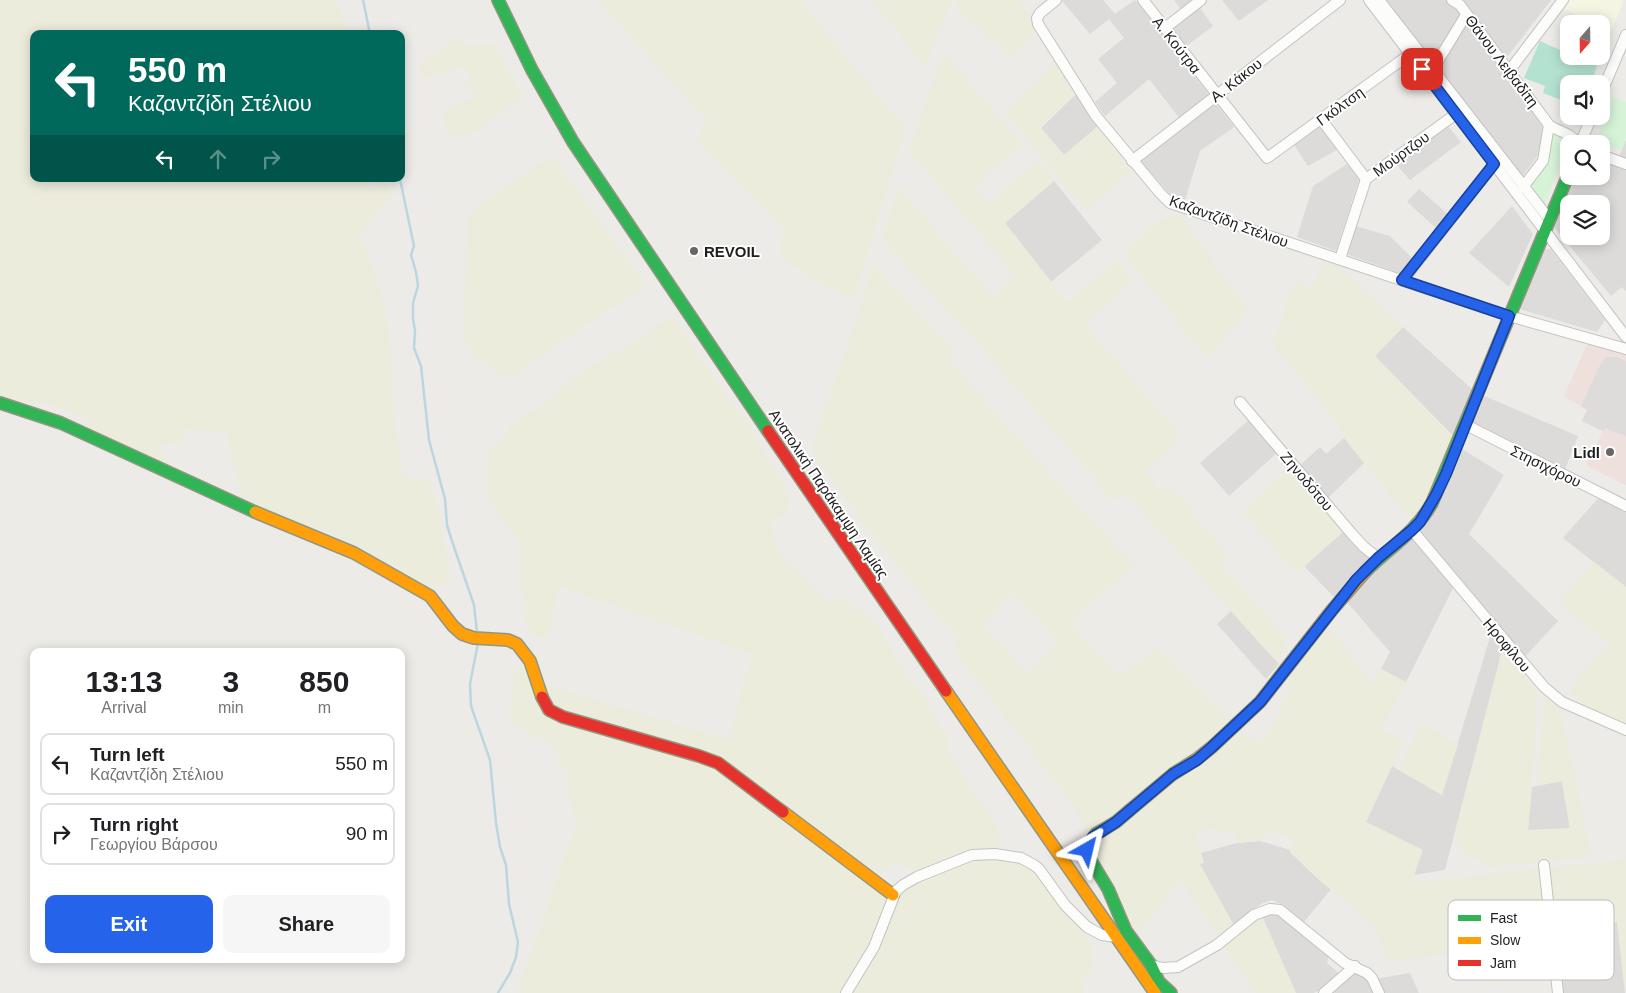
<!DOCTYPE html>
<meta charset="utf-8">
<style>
:root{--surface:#fff;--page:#f6f6f6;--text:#202124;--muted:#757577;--line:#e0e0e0;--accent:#2563eb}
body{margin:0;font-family:Helvetica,sans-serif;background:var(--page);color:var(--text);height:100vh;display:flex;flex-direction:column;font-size:19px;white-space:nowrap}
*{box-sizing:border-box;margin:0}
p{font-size:16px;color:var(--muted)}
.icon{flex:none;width:28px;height:28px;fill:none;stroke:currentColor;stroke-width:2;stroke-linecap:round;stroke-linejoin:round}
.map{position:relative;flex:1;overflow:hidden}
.details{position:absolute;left:30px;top:648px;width:375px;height:315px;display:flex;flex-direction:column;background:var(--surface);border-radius:10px;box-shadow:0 2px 12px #0003}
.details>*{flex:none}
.guide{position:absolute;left:30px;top:30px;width:375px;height:152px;border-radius:10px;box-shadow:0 2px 12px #0003;background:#00695c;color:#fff;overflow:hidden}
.needle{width:32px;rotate:200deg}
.tools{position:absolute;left:1560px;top:15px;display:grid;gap:10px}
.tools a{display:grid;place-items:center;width:50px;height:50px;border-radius:10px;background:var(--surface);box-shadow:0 2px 12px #0003;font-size:25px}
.pin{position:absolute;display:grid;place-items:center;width:42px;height:42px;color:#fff;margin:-21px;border-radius:10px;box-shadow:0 2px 8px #0006}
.me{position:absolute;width:55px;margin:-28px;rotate:37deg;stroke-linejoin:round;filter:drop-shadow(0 0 4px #0008)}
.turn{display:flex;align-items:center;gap:18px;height:105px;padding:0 15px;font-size:22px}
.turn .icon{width:65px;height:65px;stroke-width:2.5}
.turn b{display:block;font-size:35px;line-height:42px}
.lanes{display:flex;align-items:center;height:48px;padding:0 15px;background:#0003;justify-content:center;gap:25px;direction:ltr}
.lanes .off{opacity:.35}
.eta{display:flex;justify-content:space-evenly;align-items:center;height:85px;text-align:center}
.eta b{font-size:30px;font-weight:600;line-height:35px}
.button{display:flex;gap:10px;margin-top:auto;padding:10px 15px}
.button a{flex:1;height:58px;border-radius:10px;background:var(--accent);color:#fff;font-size:20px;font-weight:600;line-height:58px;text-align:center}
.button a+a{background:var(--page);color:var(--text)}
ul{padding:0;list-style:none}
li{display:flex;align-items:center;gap:15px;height:62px;margin:0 10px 8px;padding:0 5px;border:2px solid var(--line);border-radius:10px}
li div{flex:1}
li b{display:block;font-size:19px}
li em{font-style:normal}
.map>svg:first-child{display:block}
</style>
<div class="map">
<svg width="1626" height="993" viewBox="0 0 1626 993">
<rect width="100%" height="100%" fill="#edebe7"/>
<g fill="#dcdbd9" fill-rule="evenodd">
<polygon points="1063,0 1103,0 1115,14 1135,0 1234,127 1200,151 1185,200 1173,196 1169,193 1139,159 1184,124 1149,79 1105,116 1095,102 1117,83 1098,59 1124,38 1109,19 1090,34 1062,1"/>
<polygon points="1174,0 1194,0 1213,26 1185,47 1171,29 1186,17"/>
<polygon points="1222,0 1268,0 1239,21"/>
<polygon points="1384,0 1551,0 1501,65 1544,127 1538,155 1522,177"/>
<polygon points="1077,93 1097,127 1064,155 1041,128"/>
<polygon points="1320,126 1337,150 1308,166 1294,145"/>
<polygon points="1448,126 1461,142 1410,180 1396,164"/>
<path d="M1626,139V291L1622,287L1611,296L1554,227L1575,176H1601V157L1617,162ZM1569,204H1601V236H1569Z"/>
<polygon points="1347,164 1359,179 1336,251 1297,237 1313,186"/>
<polygon points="1054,181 1102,240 1051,282 1005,223"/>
<polygon points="1419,189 1448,214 1436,228 1407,202"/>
<polygon points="1512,206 1533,234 1509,287 1469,253"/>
<polygon points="1355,226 1390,236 1412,258 1400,273 1346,254"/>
<polygon points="1403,327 1475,392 1578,436 1564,472 1472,425 1453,436 1375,356"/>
<polygon points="1250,419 1277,453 1229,496 1200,463"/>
<polygon points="1344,438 1364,463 1326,500 1298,467 1320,447 1326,454"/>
<polygon points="1462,449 1504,475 1469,534 1558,621 1523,659 1418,532 1432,516"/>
<polygon points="1601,495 1626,508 1626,587 1563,538"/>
<polygon points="1343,532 1370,559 1335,598 1304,566"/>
<polygon points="1412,537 1453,588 1406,682 1381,669 1390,652 1346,601 1365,578"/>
<polygon points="1231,611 1279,664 1266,679 1217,624"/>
<polygon points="1491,634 1503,647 1445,870 1414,875 1422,850 1366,822 1392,766 1442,795"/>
<polygon points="1562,781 1570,829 1528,830 1532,787"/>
<polygon points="1260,841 1290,850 1291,853 1331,889 1304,922 1285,906 1272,900 1261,904 1233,924 1199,863 1204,862 1201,853 1237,843"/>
<polygon points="1275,911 1329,955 1327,963 1346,979 1356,971 1369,980 1410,973 1419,993 1318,993 1317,991 1314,993 1296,993 1261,914"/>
<polygon points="1617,921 1625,993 1561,993 1560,979 1516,980 1515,950 1556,947 1554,929"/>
</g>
<polygon fill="#eee0dd" points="1589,340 1626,352 1626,485 1586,465 1603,431 1582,421 1587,410 1564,396"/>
<polygon fill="#f5f5e3" points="1565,0 1624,0 1597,66 1574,56 1601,56 1601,24 1576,24 1579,16 1560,7"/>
<g fill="#ebecdb" fill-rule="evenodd">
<polygon points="0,0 336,0 344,23 345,34 34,34 34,179 364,179 368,191 385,179 389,183 393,194 358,235 371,262 385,305 392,365 395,426 403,476 428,480 437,506 449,565 451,583 428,585 423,583 354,544 334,535 243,502 226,432 184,429 185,442 161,444 164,464 91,432 87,418 50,404 0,399"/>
<polygon points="598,0 800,0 905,129 854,298 827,286 793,266 779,252 785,230 697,142 706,120"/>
<polygon points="873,0 951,0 947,13 925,67"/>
<polygon points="958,0 1019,0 1037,30 1011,57 956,8"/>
<polygon points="459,38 463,44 472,46 493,43 523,97 476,132 456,137 448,132 442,113 455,105 478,96 464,85 470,78 466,70 458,65 442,75 437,73 425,78 418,65"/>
<polygon points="943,56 952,62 1023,144 972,187 988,203 1038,161 1054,181 1005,223 1067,302 1118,261 1134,281 1085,324 1180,437 1145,471 1159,488 1167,488 1175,492 1223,549 1226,554 1224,562 1226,570 1285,638 1284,649 1279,658 1273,658 1125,492 1114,501 968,333 882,240 899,186 962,263 995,298 1010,278 1015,276 909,150 938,66"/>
<polygon points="1057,63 1077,93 1041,128 1064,155 1097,127 1132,170 1086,211 1005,114"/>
<polygon points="550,157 554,159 563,171 640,277 642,282 642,286 638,291 570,335 513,375 506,377 497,372 475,356 463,339 468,216 501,189"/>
<polygon points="1179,215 1248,310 1207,358 1124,255 1151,226 1170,216"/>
<polygon points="1323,261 1338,267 1403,327 1375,356 1453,436 1439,472 1428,495 1421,507 1409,518 1344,438 1336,421 1275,347 1272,340 1278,331 1293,285 1301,282 1306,284 1310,291"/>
<path d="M873,265L954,351L949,361L1098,528L1135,566L1113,586L1110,585L1070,624L1120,677L1157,647L1230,720L1201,747L1156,776L1113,816L1105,822L1087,831L1067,797L965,666L954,644L960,639L942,621L862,522L811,450L858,314ZM1013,593L1059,642L1028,675L984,625Z"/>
<polygon points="669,317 674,318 717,382 745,420 784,485 789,501 787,514 772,520 773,539 783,558 790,564 828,603 840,596 847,600 855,609 861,610 881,631 892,650 896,663 919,688 944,731 949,740 946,748 961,770 966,781 994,820 1002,843 997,848 973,850 964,853 916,873 898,861 889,866 878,878 755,786 637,736 552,706 544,684 728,740 752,654 559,586 548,638 533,636 524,621 527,611 520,578 522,550 511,528 499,515 488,496 487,478 488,455 492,448 502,441 508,427 523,415 533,412 579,374 612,354 626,348"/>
<polygon points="1290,468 1343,532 1297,573 1242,512"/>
<polygon points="1594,562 1626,587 1626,723 1588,708 1571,694 1573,684 1610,643 1566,609 1560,601"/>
<polygon points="1326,624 1373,684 1381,669 1406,682 1382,729 1406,742 1392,766 1366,822 1423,850 1414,875 1416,883 1541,868 1549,947 1515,950 1516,980 1492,983 1488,948 1388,962 1373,924 1319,880 1291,853 1290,850 1294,839 1267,830 1260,841 1237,843 1233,830 1218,833 1216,828 1195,833 1204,863 1200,864 1233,924 1219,936 1180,881 1173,886 1161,906 1145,924 1128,932 1088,843 1235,726 1259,745 1272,727 1291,691 1282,682"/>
<polygon points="1503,647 1538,693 1528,830 1570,828 1562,781 1541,785 1538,780 1538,767 1545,693 1559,703 1592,857 1525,864 1525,861 1521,864 1492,867 1485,865 1470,856 1459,845 1454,836"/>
<polygon points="524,664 544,713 710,765 886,898 878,926 868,948 841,993 520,993 522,977 546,913 559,871 576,826 566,772 552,745 510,722 514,669"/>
<polygon points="1421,723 1458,744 1442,795 1399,770"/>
<polygon points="1626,858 1626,984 1624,985 1617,922 1554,929 1548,868 1612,861"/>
<polygon points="999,859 1021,863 1036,875 1075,921 1091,945 1093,969 1082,980 1084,993 850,993 898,895 903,891 966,860"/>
<polygon points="1261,914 1296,993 1255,993 1222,944"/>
</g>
<g fill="#d6f2d7">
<polygon points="1613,97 1626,102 1626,139 1621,151 1596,141"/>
<polygon points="1552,131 1571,140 1544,205 1527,186"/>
</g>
<polygon fill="#b4e2d0" points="1540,41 1569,54 1569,56 1574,56 1597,66 1591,84 1569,84 1569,103 1543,93 1545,86 1524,78"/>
<g fill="#dddcdb">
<polygon points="1548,249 1551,249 1605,320 1597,332 1522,310 1519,307 1543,250"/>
<polygon points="1606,357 1617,357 1626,361 1626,440 1626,436 1605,428 1603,431 1582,421 1587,410 1581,406 1599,367"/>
</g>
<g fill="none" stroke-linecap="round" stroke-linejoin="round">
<g stroke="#bcd6df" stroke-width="2.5">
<polyline points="363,0 370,34"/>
<polyline points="400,179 414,246 411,255 416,272 418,286 413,303 413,319 415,331 414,348 421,366 429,440 445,499 447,525 453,544 474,605 477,633"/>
<polyline points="478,643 470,684 471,706 490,760 496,823 500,847 506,865 509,904 518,942 516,957 510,973 498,993"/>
</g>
<g stroke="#c4c3c2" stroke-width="12">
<g id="street">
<polyline points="1056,0 1040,13 1037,18 1038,24 1096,116 1160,193 1170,203 1509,316 1626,349"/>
<polyline points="1143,0 1267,158 1410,54"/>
<polyline points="1369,0 1626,337"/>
<polyline points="1379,0 1550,220"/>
<path d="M1452,0L1460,5L1549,125C1559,132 1572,133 1578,144"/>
<polyline points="1165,28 1201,0"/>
<polyline points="1433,69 1466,15"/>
<polyline points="1509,71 1563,0"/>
<polyline points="1601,94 1626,35"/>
<polyline points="1321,119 1366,179"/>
<polyline points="1580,144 1592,116"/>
<polyline points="1601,155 1626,164"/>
<polyline points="1132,161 1340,0"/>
<polyline points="1523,187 1543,161 1549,125"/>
<polyline points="1340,259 1366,179 1456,114"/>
<polyline points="1403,280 1494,164"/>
<polyline points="1240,402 1352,534 1364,547 1378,558"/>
<polyline points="1466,425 1626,506"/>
<polyline points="1412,530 1544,687 1562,702 1626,730"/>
<polyline points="1544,865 1558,993"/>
<polyline points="1151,965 1163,968 1178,967 1217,945 1254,915 1270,909 1280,910 1345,963 1367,973 1372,978 1379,993"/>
<polyline points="846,993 874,947 896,891 903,885 917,877 972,855 995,854 1021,858 1034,865 1039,869 1065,905 1087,927 1102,935 1116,937"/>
<polyline points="1324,993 1355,966"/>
</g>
</g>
<g stroke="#939680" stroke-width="14">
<g id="fast">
<polyline points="498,0 532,70 573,142 768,431"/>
<polyline points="0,403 61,423 255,512"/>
<path d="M1366,571C1388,549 1416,532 1432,503L1569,173"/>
<polyline points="1130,810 1116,822 1096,834 1087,846 1087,854 1108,889 1126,931 1151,965 1159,982 1171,993"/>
</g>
</g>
<g stroke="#939680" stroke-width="14">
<g id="slow">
<polyline points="255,512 354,553 430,596 453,626 462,634 474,638 508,640 517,644 530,661 542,697"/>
<polyline points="946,691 1155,993"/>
<polyline points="1130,810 1173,774 1197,759 1212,747 1260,702 1332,610 1366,571"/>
<polyline points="783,812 893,895"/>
</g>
</g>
<g stroke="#939680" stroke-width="14">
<g id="jam">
<polyline points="768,431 946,691"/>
<polyline points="542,697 549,710 563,717 699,756 718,763 783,812"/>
</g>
</g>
<use href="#street" stroke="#fcfcfb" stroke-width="10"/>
<use href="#fast" stroke="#30b455" stroke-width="11"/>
<use href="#slow" stroke="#ff9f0a" stroke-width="11"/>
<use href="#jam" stroke="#e5322d" stroke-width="11"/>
</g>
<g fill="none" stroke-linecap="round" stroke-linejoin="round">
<g stroke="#184099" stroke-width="12">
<polyline id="route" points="1087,850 1089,842 1093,837 1116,822 1173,774 1197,760 1212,747 1260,702 1356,580 1378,558 1412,530 1420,522 1436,495 1446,474 1509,316 1402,280 1494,164 1422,69"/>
</g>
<use href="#route" stroke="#2563eb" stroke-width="9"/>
</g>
<g fill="#676665" stroke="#fff" stroke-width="2">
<circle cx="694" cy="251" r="5"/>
<circle cx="1610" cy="452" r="5"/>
</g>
<g text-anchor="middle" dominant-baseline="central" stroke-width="4" stroke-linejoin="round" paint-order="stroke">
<g font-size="15" fill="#1f1f1f" stroke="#fff">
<text transform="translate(1177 45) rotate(52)">Α. Κούτρα</text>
<text transform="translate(1502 61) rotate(53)">Θάνου Λειβαδίτη</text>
<text transform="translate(1236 80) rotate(-38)">Α. Κάκου</text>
<text transform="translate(1340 106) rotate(-36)">Γκόλτση</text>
<text transform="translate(1401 154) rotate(-36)">Μούρτζου</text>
<text transform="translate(1229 221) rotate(20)">Καζαντζίδη Στέλιου</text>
<text transform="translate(1546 466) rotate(26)">Στησιχόρου</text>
<text transform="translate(1307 481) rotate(50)">Ζηνοδότου</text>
<text transform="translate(829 494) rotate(56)">Ανατολική Παράκαμψη Λαμίας</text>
<text transform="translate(1507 645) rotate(50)">Ηροφίλου</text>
</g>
<g font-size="15" font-weight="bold" fill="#1f1f1f" stroke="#fff" text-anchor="start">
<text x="704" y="251">REVOIL</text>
<text x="1600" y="452" text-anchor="end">Lidl</text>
</g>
</g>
<rect x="1448" y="900" width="166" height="80" rx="8" fill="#fff" stroke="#bcbcbc" stroke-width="1"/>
<rect x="1458" y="915" width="23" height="6" fill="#30b455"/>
<rect x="1458" y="937" width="23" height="7" fill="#ff9f0a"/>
<rect x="1458" y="960" width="23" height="6" fill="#e5322d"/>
<g font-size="14" fill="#1f1f1f">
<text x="1490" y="923">Fast</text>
<text x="1490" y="945">Slow</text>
<text x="1490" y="968">Jam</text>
</g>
</svg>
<div class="tools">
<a><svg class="needle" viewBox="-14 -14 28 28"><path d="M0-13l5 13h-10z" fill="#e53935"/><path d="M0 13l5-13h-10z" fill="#757577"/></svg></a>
<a><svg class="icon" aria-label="sound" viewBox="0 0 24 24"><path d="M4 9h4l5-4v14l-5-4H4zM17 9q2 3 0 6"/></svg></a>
<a><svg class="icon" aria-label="search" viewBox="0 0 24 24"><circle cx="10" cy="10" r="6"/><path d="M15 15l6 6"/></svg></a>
<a><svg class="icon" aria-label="layers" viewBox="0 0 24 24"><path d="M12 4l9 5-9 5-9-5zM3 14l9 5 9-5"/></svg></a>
</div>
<div class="pin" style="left:1422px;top:69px;background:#d93025"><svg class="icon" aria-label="arrive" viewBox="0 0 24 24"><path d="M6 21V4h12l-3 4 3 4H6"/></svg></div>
<svg class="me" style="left:1087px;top:850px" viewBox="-20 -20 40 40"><path d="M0-17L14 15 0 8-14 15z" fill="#2563eb" stroke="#fff" stroke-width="4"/></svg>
<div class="guide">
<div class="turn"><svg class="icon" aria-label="left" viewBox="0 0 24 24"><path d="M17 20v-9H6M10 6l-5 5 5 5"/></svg><div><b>550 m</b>Καζαντζίδη Στέλιου</div></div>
<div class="lanes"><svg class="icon" aria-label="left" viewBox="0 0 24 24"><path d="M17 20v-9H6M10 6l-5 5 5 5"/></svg><svg class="icon off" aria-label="ahead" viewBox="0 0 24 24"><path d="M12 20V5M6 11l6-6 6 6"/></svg><svg class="icon off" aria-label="right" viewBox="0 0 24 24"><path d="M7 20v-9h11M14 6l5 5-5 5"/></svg></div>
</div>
<section class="details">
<div class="eta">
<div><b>13:13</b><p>Arrival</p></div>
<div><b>3</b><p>min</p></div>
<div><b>850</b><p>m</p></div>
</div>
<ul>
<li><svg class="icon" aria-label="left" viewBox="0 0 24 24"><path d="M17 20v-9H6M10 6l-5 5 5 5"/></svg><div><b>Turn left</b><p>Καζαντζίδη Στέλιου</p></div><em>550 m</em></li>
<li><svg class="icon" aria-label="right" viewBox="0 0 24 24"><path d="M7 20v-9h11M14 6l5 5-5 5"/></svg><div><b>Turn right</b><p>Γεωργίου Βάρσου</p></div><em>90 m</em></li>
</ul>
<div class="button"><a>Exit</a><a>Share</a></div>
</section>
</div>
